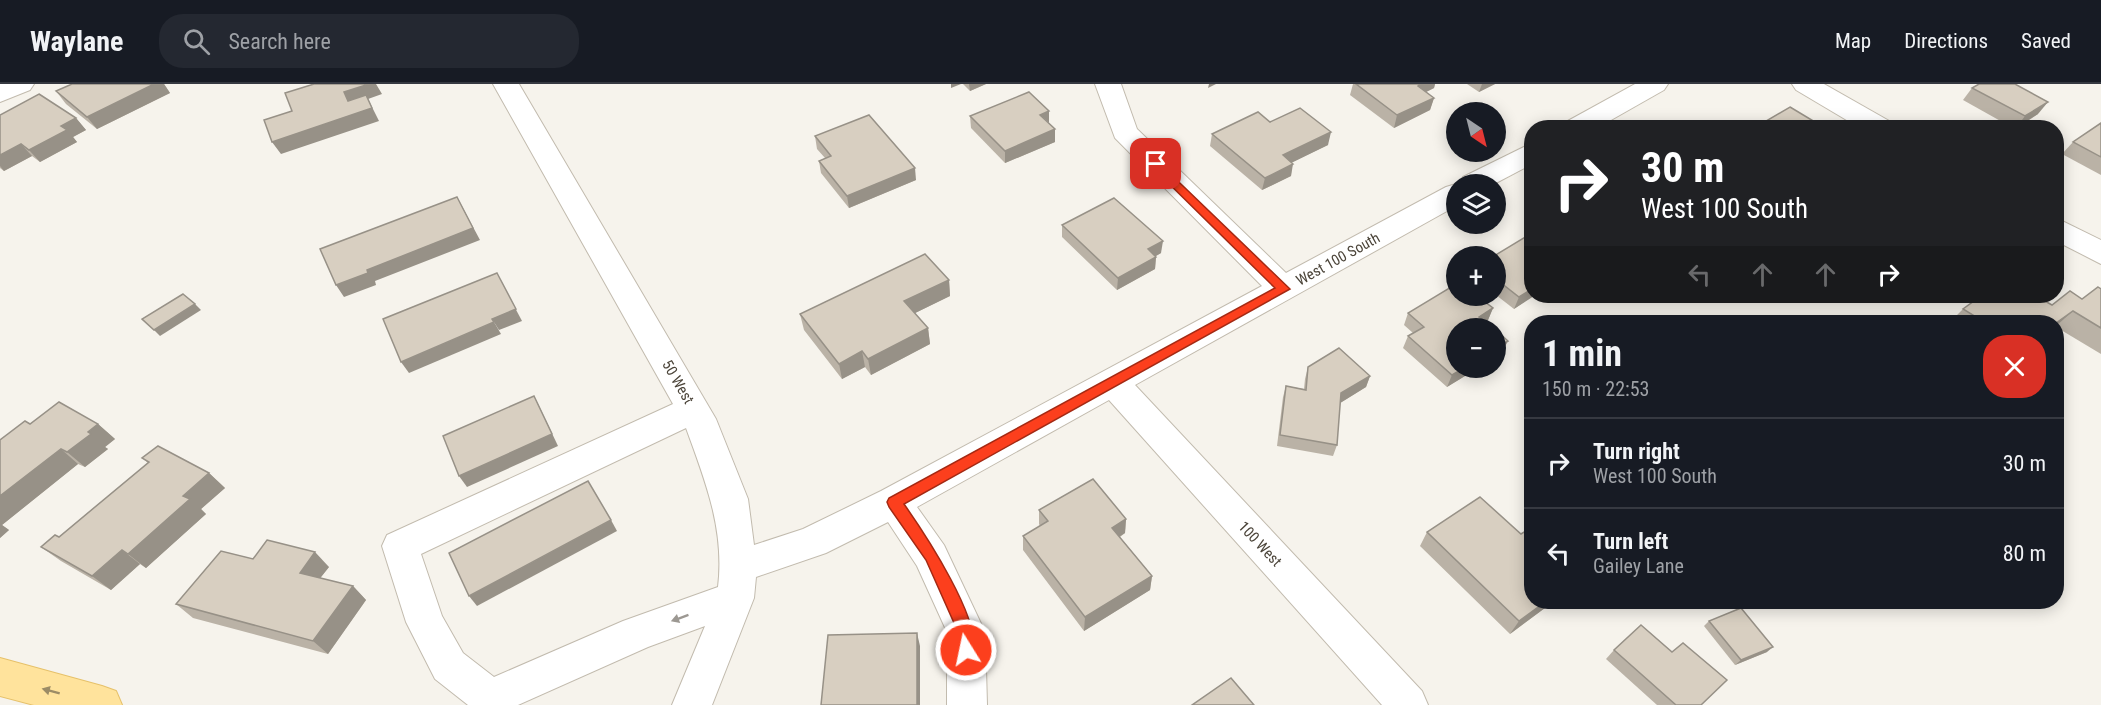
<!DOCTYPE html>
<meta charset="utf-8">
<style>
:root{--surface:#171b24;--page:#242831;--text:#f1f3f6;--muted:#9ea1a6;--line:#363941}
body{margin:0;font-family:"Roboto Condensed",sans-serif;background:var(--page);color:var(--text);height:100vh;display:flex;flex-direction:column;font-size:22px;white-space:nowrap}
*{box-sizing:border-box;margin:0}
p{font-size:20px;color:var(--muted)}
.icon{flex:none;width:33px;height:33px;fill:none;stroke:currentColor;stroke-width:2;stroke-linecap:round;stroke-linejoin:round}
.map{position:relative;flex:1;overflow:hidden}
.panel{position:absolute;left:1524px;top:231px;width:540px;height:294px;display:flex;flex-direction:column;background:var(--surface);border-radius:24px;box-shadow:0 3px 15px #0003}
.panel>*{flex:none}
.hud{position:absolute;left:1524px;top:36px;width:540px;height:183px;border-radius:24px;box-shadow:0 3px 15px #0003;background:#202124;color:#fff;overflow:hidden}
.needle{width:39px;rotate:145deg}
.controls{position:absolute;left:1446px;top:18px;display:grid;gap:12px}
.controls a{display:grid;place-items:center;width:60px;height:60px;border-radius:50%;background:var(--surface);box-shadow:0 3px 15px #0003;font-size:30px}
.pin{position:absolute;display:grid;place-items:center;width:51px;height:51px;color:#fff;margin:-26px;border-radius:12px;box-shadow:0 3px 9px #0006}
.me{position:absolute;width:66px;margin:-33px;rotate:350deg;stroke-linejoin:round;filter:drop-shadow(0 0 4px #0008)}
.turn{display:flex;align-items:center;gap:21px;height:126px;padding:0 18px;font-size:27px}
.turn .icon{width:78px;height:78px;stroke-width:2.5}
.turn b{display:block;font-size:42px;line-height:51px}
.lanes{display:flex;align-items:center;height:57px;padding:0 18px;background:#0003;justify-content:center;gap:30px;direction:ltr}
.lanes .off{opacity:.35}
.round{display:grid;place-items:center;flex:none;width:63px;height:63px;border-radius:24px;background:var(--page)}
.overview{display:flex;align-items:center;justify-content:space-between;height:102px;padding:0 18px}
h1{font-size:36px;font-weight:700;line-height:45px}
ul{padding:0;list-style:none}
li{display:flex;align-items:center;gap:18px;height:90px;padding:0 18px;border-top:2px solid var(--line)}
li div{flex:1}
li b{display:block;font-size:22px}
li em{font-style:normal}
header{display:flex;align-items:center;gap:36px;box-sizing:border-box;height:84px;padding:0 30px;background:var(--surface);border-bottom:2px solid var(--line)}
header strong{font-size:28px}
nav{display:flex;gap:33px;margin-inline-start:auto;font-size:21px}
.search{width:420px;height:54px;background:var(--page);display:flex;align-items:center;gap:15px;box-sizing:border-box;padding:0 21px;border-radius:24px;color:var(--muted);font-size:22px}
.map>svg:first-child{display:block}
</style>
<header>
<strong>Waylane</strong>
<div class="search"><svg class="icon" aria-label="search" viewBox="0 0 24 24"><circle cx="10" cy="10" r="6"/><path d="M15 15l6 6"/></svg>Search here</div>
<nav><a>Map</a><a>Directions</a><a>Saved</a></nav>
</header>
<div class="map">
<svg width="2101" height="621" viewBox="0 0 2101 621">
<rect width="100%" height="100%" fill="#f6f3ec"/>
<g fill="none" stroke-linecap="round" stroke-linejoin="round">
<g stroke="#c2bbae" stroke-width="2">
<g id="minor">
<polygon points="0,0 34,0 30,6 0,18"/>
<path d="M493,0H519L716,335L748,415L754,461L803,445L881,407L1262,202L1115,54L1095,0H1121L1137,45L1286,189L1446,103L1456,100H1457L1456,122L1135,301L1422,607L1428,621H1382L1109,316L917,423L944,461L985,548L987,621H947V548L917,482L888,438L826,469L756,493L754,514L712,621H672L705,542L648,563L518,621H468L435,595L406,538L382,462L387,451L673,320ZM686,344C705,396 725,446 718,503L623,537L494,593L463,569L442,532L421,470Z"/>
<polygon points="1635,0 1668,0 1664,6 1597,44 1563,44 1566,38"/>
<polygon points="1792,0 1824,0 1891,38 1894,44 1860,44 1796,6"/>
<polygon points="1532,59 1532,80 1494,100 1459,100 1463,93"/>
<polygon points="2056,134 2101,156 2101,180 2056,157"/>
</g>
</g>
<g stroke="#e6c16a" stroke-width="2">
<polygon id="major" points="0,574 102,602 116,607 122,621 34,621 0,612"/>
</g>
<use href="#minor" fill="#fff" fill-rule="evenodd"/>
<use href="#major" fill="#ffe39c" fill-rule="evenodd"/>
</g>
<g fill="#bab2a6">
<polygon points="72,0 164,0 170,9 97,45 66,20 56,7"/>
<polygon points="963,0 986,0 970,7"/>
<polygon points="1353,0 1435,0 1434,4 1426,8 1434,14 1430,26 1394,44 1350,11"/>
<polygon points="1467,0 1495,0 1479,8"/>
<polygon points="1972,4 2038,30 2017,44 2013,44 1963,16"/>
<polygon points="0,31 76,34 86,46 73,53 77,58 40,78 32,72 4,87 0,84"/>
<polygon points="970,32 1049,39 1055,45 1055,58 1005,79 971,44"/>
<polygon points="1270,38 1328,61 1292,78 1291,92 1262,106 1210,62 1212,50"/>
<polygon points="2101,39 2101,91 2062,70 2073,58"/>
<polygon points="1761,40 1825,44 1759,44"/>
<polygon points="815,52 916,96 849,124 821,89 819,77 825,74 817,65"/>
<polygon points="1062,141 1161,169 1156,172 1155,185 1117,206 1062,153"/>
<polygon points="1496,172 1532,212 1514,225 1496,211"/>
<polygon points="949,196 950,212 915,229 928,244 930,260 871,291 865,283 842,295 804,246 800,230"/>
<polygon points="2101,205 2101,270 2056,243 2056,238 1950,238 1963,225 2052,221 2082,215"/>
<polygon points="1493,224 1488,236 1485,238 1456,284 1478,284 1447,303 1403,264 1408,252 1413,249 1404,241 1408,229"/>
<polygon points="1308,283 1370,292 1366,303 1340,319 1337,361 1333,372 1277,362 1283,313 1286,302 1304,305 1305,295"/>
<polygon points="30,340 98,340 115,355 105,363 108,365 85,383 78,380 2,441 9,446 0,454 0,356"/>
<polygon points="142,374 209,389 225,404 201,425 206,430 146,484 140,480 111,506 61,477 41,463 59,453 148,379"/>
<polygon points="1039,426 1126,435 1125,449 1120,453 1152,492 1150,506 1084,547 1023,466 1023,452 1040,442 1039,440"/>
<polygon points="1427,448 1532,518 1553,518 1510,550 1420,462"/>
<polygon points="253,475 329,483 320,494 353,502 366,516 328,570 193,534 176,520"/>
<polygon points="1709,537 1767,568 1735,581 1704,542"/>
<polygon points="1614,566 1672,568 1701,621 1657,621 1606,575"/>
</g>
<g fill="#979187">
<polygon points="154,0 164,0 170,9 97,45 87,33"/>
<polygon points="369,0 376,0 382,10 368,15 379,37 281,70 272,58 348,17 344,8"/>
<polygon points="951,0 961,0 951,4"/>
<polygon points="969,0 986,0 970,7"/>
<polygon points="1209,0 1216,0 1208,4"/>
<polygon points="1421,0 1435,0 1434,4 1414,14 1418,2"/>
<polygon points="1482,0 1495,0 1479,8"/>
<polygon points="1434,14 1430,26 1394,44 1397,31"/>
<polygon points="2048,18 2038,30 2016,44 2025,32"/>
<polygon points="1049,27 1049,39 1040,31"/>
<polygon points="76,34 86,46 73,53 77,58 40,78 29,66 61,42"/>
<polygon points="1055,45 1055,58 1005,79 1005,67"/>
<polygon points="1331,48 1328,61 1281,84 1283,71"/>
<polygon points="21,60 32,72 4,87 0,82 0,71"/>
<polygon points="1293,80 1291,92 1262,106 1265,94"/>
<polygon points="915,84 916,96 849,124 847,112"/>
<polygon points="457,113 480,156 375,197 376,201 344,213 336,201 367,186"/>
<polygon points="1163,157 1161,169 1147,177 1148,165"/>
<polygon points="1156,173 1155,185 1117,206 1118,194"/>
<polygon points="949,196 950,212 907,233 904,217"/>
<polygon points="503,201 522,237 499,246 492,235"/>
<polygon points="1532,205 1532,212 1534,212 1514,225 1519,213"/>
<polygon points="195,220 201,226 160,252 154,246"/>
<polygon points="1493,224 1488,236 1474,244 1479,233"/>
<polygon points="2073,227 2056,242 2056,239"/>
<polygon points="494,238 501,250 409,289 401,278"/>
<polygon points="928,244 930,260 871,291 868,275"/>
<polygon points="1508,257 1502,268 1496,273 1496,264"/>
<polygon points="862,267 865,283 842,295 839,280"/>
<polygon points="1464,284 1478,284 1447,303 1452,291"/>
<polygon points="1370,292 1366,303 1337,321 1341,309"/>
<polygon points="534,312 540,324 558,362 467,403 459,392"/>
<polygon points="98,340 115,355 105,363 108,365 85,383 67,368 88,348"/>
<polygon points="61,365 78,380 2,441 9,446 0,454 0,412"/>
<polygon points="209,389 225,404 201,425 206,430 146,484 128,470 183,412"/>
<polygon points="1126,435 1125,449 1111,458 1112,444"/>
<polygon points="611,436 617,447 477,522 469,512"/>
<polygon points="122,466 140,480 111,506 92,492"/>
<polygon points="315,468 329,483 314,502 300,489"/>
<polygon points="1152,492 1150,506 1084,547 1085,533"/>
<polygon points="353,502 366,516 328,570 313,557"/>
<polygon points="1545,518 1553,518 1510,550 1519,537"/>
<polygon points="917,549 920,562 920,621 917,621"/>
<polygon points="1773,563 1767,568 1735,581 1741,576"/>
</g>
<g fill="#d8cfc1" stroke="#979187" stroke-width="1.5">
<polygon points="72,0 154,0 87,33 56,7"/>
<polygon points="314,0 369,0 344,8 348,17 366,11 372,24 272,58 264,36 292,27 285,9"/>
<polygon points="1356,0 1421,0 1418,2 1434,14 1397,31"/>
<polygon points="1979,0 2015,0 2048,18 2025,32 1972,4"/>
<polygon points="1029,8 1049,27 1040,31 1055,45 1005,67 970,32"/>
<polygon points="39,10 76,34 61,42 67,46 29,66 21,60 0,71 0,31"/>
<polygon points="1790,23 1825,44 1767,44 1761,40"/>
<polygon points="1300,24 1331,48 1283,71 1293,80 1265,94 1212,50 1258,28 1270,38"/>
<polygon points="869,31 915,84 847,112 819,77 831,72 815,52"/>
<polygon points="2101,39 2101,73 2073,58"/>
<polygon points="457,113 473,144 367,186 368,189 336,201 320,165"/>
<polygon points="1114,114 1163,157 1148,165 1156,173 1118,194 1062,141"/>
<polygon points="1532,149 1532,205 1519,213 1496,195 1496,172 1494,172"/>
<polygon points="925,170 949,196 904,217 928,244 868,275 862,267 839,280 800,230"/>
<polygon points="497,189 516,225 492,235 494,238 401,278 383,235"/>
<polygon points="1456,200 1456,212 1477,212 1493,224 1479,233 1493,244 1456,244 1456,284 1464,284 1452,291 1408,252 1424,243 1408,229"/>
<polygon points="2098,203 2101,205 2101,244 2073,227 2056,239 1984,238 1963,225 1981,212 2036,212 2052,221 2070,207 2082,215"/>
<polygon points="183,210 195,220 154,246 142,235"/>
<polygon points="1496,246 1508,257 1496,264"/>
<polygon points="1339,264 1370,292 1341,309 1337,361 1280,351 1286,302 1306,306 1308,283"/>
<polygon points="534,312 552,350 459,392 443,352"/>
<polygon points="59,318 98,340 88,348 91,350 67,368 61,365 0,412 0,356 25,337 30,340"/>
<polygon points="158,362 209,389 183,412 190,415 128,470 122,466 92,492 41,463 55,451 59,453 149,378 142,374"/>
<polygon points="1093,395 1126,435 1112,444 1152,492 1085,533 1023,452 1048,437 1039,426"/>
<polygon points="588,397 611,436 469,512 449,469"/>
<polygon points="1480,413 1521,450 1532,443 1532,518 1545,518 1519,537 1427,448"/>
<polygon points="267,456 315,468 300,489 353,502 313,557 176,520 221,467 253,475"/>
<polygon points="1741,524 1773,563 1741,576 1709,537"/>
<polygon points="1641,541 1672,568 1683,559 1727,596 1701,621 1676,621 1614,566"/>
<polygon points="917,549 917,621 821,621 828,551"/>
<polygon points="1231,594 1254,621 1192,621"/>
</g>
<defs><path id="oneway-solid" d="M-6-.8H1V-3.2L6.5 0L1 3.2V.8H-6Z" transform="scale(1.5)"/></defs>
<use fill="#9c9892" href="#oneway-solid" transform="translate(680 534) rotate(160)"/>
<use fill="#9c8c66" href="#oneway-solid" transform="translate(51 607) rotate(-165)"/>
<path fill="#fc3f1d" stroke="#a42913" stroke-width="1.5" d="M1156,76L1290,205L904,420C923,447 986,541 972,572L966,574L961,572L958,548L926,476L889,423L887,418L889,414L1275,204L1152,83L1150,80Z"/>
<g text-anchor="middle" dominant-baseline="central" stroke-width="4.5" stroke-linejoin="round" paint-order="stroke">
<g font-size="15" fill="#4b4439" stroke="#fff">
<text transform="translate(1338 175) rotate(-29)">West 100 South</text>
<text transform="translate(678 298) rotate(60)">50 West</text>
<text transform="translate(1260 460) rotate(47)">100 West</text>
</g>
</g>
</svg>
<div class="controls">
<a><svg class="needle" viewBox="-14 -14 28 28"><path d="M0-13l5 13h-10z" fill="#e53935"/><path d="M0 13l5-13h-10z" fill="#9ea1a6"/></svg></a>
<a><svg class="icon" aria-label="layers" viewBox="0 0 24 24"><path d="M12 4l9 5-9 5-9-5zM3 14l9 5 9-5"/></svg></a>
<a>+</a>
<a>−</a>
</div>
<div class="pin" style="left:1156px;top:80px;background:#d93025"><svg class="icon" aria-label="arrive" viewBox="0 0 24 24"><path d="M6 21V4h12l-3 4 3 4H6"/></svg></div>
<svg class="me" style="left:966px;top:566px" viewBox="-20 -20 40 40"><circle r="17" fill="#fc3f1d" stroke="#fff" stroke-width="3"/><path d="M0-11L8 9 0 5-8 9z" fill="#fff"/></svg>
<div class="hud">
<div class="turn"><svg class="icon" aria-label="right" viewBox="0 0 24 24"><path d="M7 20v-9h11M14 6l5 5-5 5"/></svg><div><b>30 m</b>West 100 South</div></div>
<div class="lanes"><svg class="icon off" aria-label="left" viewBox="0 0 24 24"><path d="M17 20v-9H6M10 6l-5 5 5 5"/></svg><svg class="icon off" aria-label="ahead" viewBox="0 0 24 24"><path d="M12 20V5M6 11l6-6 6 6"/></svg><svg class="icon off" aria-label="ahead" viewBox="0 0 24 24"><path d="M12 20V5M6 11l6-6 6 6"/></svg><svg class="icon" aria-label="right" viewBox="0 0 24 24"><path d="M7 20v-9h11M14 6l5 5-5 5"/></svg></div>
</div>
<section class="panel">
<div class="overview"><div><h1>1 min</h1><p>150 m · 22:53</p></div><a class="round" style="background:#d93025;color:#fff"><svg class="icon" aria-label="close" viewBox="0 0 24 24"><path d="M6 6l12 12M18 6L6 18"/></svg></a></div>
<ul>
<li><svg class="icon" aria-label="right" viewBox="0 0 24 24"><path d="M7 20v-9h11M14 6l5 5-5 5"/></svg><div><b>Turn right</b><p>West 100 South</p></div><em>30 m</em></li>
<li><svg class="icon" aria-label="left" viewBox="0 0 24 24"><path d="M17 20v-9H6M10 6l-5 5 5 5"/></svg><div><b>Turn left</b><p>Gailey Lane</p></div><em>80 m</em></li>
</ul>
</section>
</div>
